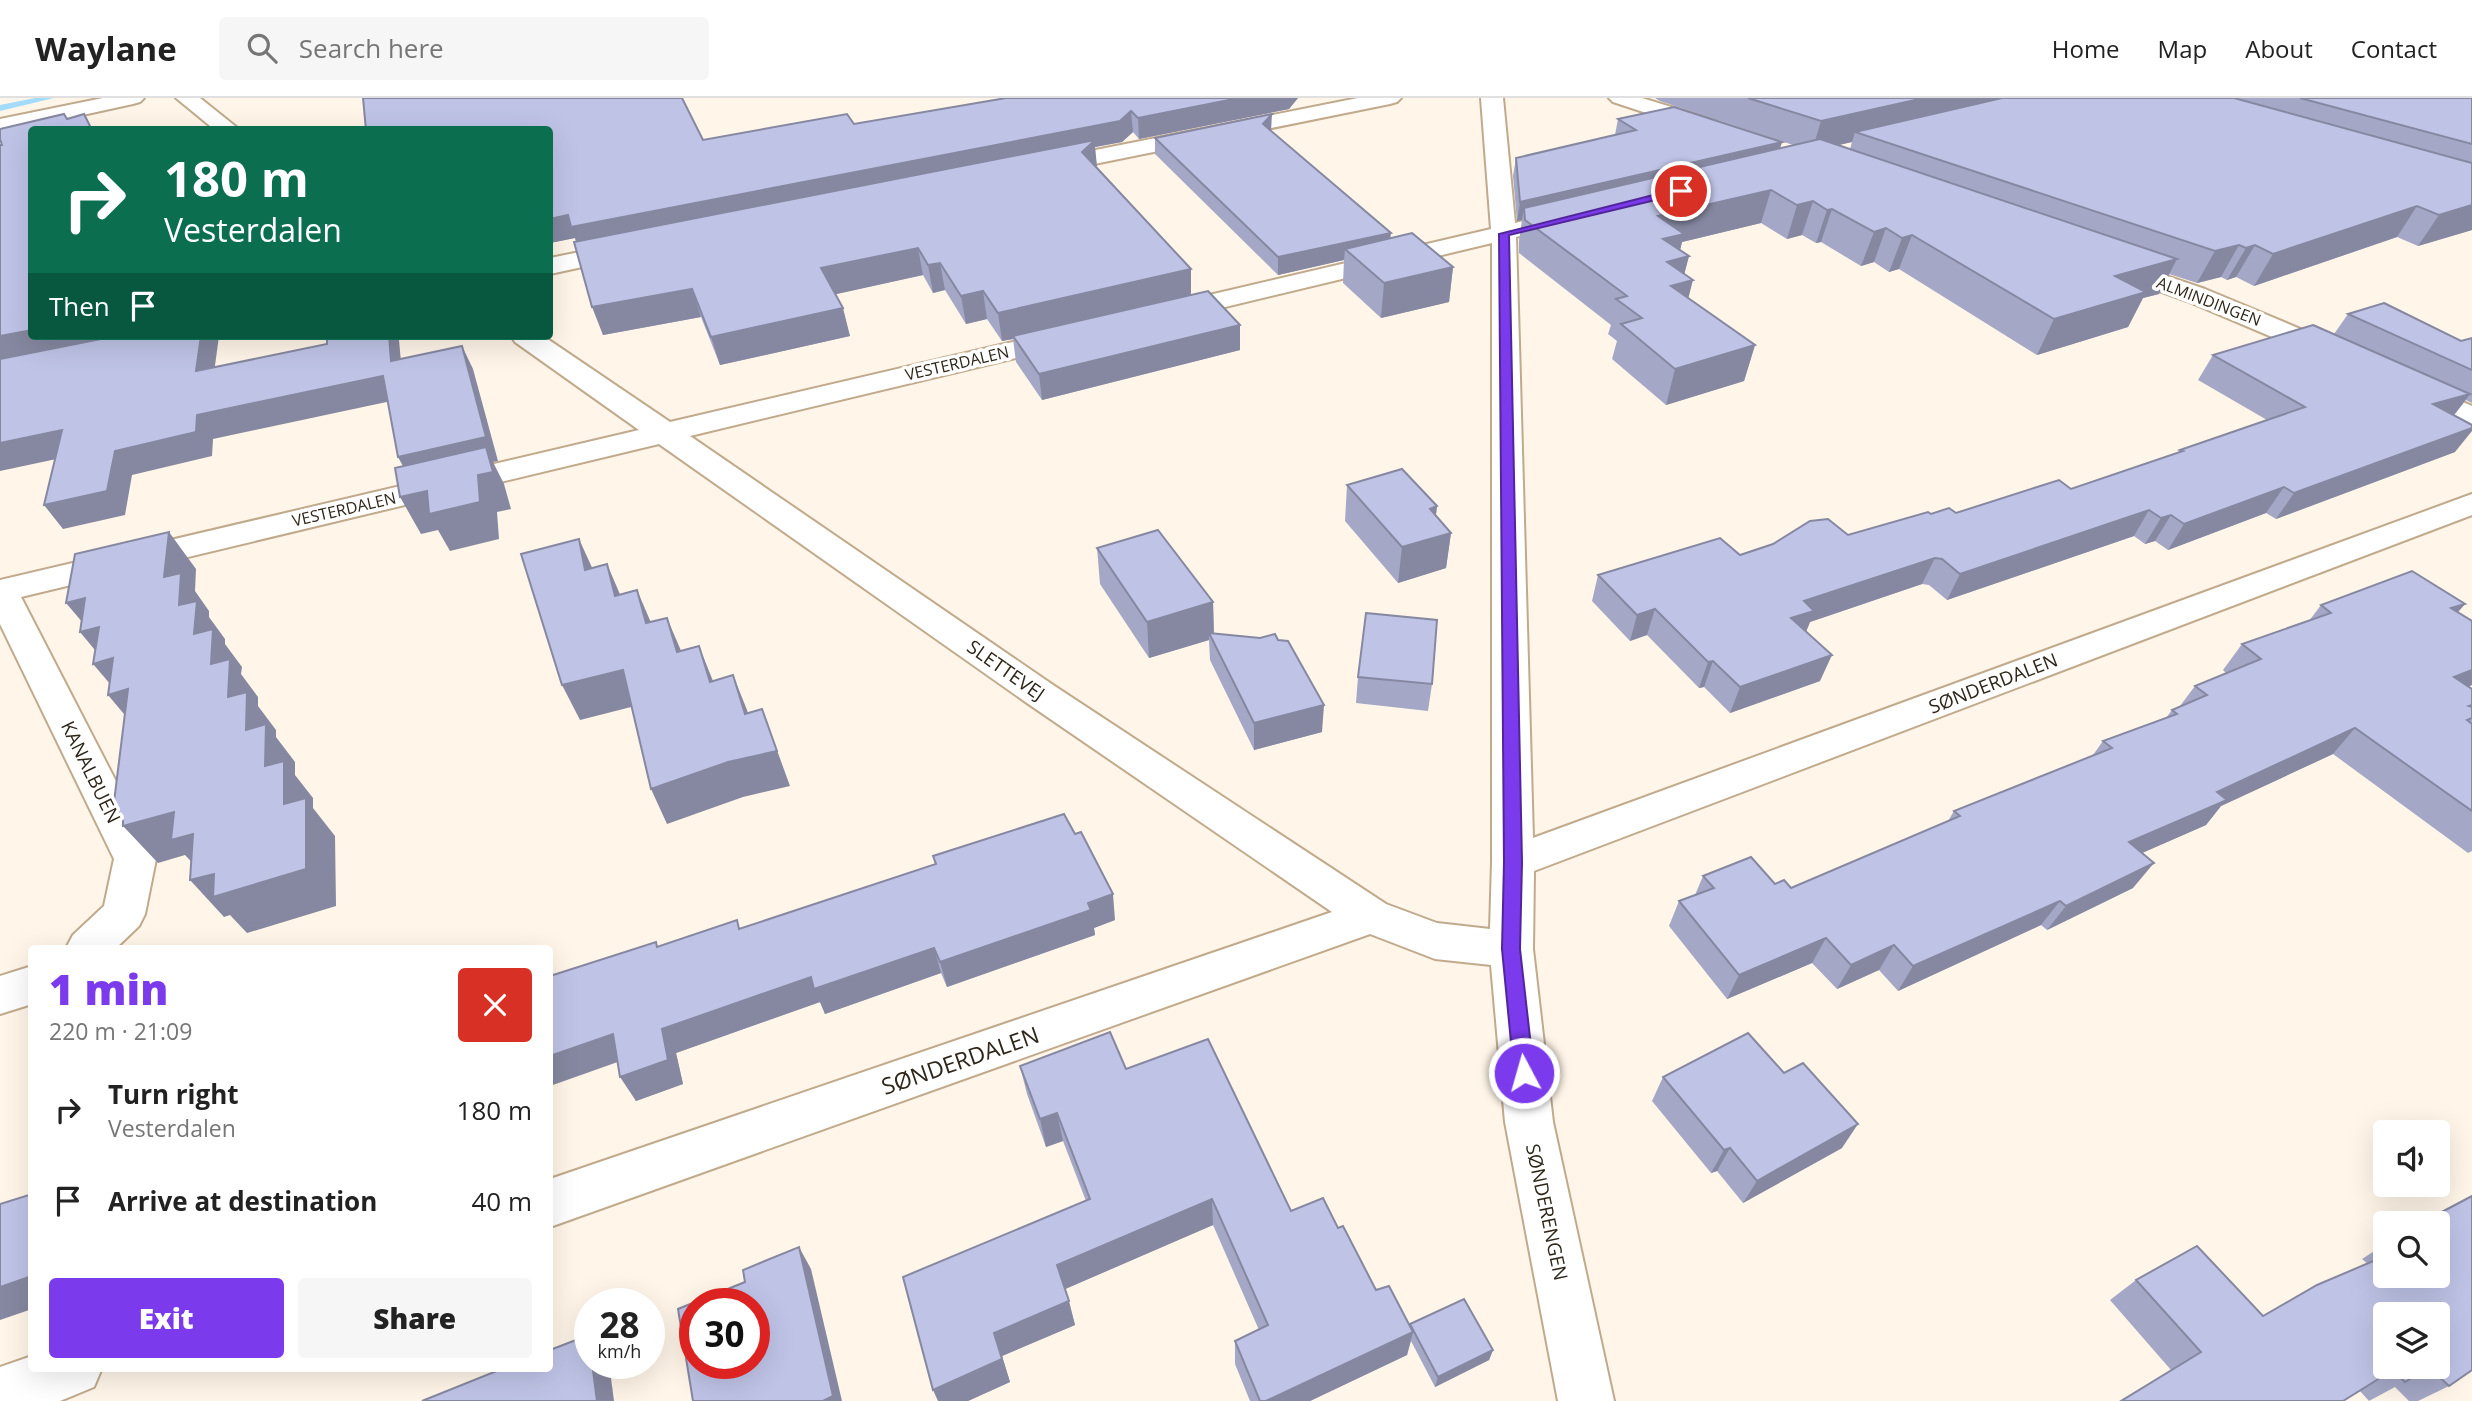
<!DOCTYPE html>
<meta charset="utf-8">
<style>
:root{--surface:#fff;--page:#f6f6f6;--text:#222;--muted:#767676;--line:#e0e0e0;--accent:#7c3aed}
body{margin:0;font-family:"Open Sans",sans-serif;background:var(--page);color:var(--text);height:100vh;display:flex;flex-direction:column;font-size:26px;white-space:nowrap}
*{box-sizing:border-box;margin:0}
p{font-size:23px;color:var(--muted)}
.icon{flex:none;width:38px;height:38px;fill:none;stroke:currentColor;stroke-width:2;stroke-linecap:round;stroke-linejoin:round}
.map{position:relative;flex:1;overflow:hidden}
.panel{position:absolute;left:28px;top:847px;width:525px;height:427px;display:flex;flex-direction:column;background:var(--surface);border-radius:7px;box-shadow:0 7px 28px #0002}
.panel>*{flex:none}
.guide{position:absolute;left:28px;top:28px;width:525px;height:214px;border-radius:7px;box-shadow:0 7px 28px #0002;background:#0b6e4f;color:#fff;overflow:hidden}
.controls{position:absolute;left:2373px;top:1022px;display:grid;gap:14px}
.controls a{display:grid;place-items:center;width:77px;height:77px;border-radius:7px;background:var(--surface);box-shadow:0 7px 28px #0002;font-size:35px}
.speed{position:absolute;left:574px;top:1190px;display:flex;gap:14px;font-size:35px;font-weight:700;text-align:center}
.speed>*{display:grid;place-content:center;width:91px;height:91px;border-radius:50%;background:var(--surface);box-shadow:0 7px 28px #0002;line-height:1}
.speed small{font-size:18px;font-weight:400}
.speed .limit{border:10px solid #d22;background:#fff;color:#111}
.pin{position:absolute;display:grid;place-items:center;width:60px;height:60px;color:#fff;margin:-30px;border:4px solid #fff;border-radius:50%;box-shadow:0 2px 7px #0007}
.me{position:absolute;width:77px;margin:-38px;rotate:354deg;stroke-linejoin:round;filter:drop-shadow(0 0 5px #0008)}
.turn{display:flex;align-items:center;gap:24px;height:147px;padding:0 21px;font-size:32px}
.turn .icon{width:91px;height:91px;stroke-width:2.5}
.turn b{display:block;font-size:49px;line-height:60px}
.then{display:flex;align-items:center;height:66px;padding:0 21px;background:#0003;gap:14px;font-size:26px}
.round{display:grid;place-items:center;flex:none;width:74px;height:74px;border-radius:7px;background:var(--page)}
.summary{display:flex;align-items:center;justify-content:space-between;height:119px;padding:0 21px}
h1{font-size:42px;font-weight:800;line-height:52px;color:var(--accent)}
.action{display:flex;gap:14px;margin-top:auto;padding:14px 21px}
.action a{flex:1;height:80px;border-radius:7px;background:var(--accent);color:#fff;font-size:28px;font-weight:800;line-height:80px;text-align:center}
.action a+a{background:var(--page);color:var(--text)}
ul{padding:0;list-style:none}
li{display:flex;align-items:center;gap:21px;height:91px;padding:0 21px}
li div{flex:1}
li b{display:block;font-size:26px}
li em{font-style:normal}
header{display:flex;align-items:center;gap:42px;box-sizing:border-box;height:98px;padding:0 35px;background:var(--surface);border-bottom:2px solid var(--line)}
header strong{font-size:33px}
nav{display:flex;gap:38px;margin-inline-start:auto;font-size:24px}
.search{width:490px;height:63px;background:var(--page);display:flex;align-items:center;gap:18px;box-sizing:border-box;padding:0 24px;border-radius:7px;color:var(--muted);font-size:26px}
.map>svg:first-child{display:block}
</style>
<header>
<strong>Waylane</strong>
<div class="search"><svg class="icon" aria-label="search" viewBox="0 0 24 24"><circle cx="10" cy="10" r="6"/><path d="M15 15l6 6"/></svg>Search here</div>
<nav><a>Home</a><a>Map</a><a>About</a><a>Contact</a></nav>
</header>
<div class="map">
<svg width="2472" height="1303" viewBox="0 0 2472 1303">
<rect width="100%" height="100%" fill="#fff5e8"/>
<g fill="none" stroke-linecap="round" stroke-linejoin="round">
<polygon fill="#a3dcfb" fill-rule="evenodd" points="35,0 54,0 0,13 0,7"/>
<g stroke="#c1aa8c" stroke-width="4">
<g id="minor">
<polygon points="103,0 144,0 140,4 133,6 0,35 0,21"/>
<polygon points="176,0 200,0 240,32 215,32"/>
<polygon points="1358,0 1401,0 1397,4 1390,6 1045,76 1037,74 1034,69 1037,64 1045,62"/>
<polygon points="1481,0 1503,0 1515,125 1571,112 1580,114 1583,119 1580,124 1516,139 1533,740 2472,396 2472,417 1534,773 1533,851 1553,1024 1614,1303 1558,1303 1505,1024 1491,867 1435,861 1370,836 550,1129 550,1081 1332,814 1027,605 659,346 21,499 156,761 145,816 139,828 116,850 66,850 73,837 104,808 114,761 0,526 0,482 639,332 515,244 511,238 543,238 670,324 1064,232 1074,234 1078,240 1074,246 690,338 1053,587 1386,806 1437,825 1490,831 1492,764 1492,145 1167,223 1158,221 1154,215 1158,209 1491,131"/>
<polygon points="1609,0 1642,0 1717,23 1720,28 1717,33 1701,33 1613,4"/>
<polygon points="629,144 638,147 642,152 638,157 550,176 550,160"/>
<polygon points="2116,161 2205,191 2346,250 2350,256 2346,262 2336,264 2326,262 2187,203 2107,174 2103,169 2107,164"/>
<polygon points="2410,281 2472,308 2472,328 2400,296 2396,290 2400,284"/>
<polygon points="32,868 32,906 0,916 0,878"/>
<polygon points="32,1258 32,1270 102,1270 94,1289 60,1303 0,1303 0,1269"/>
</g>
</g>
<use href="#minor" fill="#fff" fill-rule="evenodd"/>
</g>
<g fill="#a4a8c6" fill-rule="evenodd">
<polygon points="1006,0 1298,0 1289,11 1139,41 1133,34 1122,44 1095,49 1096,68 1191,171 1191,197 1240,227 1240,252 1042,302 1016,264 1013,241 1002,243 987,221 966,226 945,192 933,195 923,177 835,196 850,238 720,267 701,219 603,237 575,140 550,145 550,32 703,42 854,26"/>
<path d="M1655,0H2472V132L2418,148L2397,139L2254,188L2236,179L2227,182L2221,179L2197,185L2169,176L2159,196L2143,200L2128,229L2037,257L1899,171L1889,174L1874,164L1861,168L1821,144L1816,145L1802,137L1787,141L1761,125L1682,144L1680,152L1689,158L1684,176L1688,200L1755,247L1744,283L1666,307L1612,261L1617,243L1608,236L1611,227L1519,155V143L1522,122L1517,123L1513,78L1516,60L1615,37L1618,21L1782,44L1780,50L1793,47L1660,3ZM1852,44L1850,51L1839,47Z"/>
<polygon points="1271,33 1390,140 1453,169 1449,204 1381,220 1343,185 1344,162 1278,177 1155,56 1155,40"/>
<polygon points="2348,216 2461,243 2472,240 2472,305 2466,302 2454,317 2455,354 2276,421 2266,415 2168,452 2155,443 2145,446 2134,438 1947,502 1929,487 1922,486 1810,524 1806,533 1820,583 1730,615 1704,589 1699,590 1647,537 1630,543 1592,503 1598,477 1740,457 1848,437 1931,416 1956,415 2071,391 2178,355 2180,352 2267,322 2198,282 2213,257 2334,236"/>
<polygon points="1347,387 1437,408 1436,417 1451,435 1446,470 1398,485 1345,423"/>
<polygon points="1097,450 1213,504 1214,536 1322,634 1254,652 1210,562 1209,542 1149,560 1100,486"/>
<polygon points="2465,506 2458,514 2472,587 2468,588 2472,591 2472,753 2468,755 2333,656 2221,708 2206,727 2142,755 2133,790 2047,832 2041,827 1898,893 1879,872 1837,891 1812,865 1727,901 1669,828 1679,803 1695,797 1703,778 1775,786 1791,790 1948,723 1954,713 2093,657 2103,643 2166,620 2172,612 2180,608 2195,588 2226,575 2223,572 2242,546 2309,523 2321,507"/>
<polygon points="1358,579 1432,586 1428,613 1356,605"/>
<polygon points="933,758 1115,822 1094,830 1095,837 947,889 941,875 825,916 820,904 676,955 683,986 636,1003 618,964 658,848 741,830 935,766"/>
<polygon points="1020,968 1126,971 1291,1113 1338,1130 1376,1192 1410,1227 1493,1252 1489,1262 1435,1289 1411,1243 1407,1257 1310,1303 1250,1303 1235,1266 1235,1243 1259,1232 1213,1127 1065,1191 1075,1227 1002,1258 1010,1284 968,1303 1086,1103 1063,1043 1046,1049 1027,996"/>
<polygon points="1663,979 1842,1050 1743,1105 1717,1073 1711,1075 1652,1003"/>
<polygon points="2385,1146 2385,1178 2449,1288 2418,1303 2409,1303 2395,1289 2369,1303 2360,1293 2171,1272 2110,1202 2136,1182 2263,1218 2368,1166 2362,1161"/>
</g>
<g fill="#8688a1">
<polygon points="1239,0 1298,0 1289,11 1139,41 1138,20"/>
<polygon points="1924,0 2039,0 1855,34 1852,44 1812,53 1821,23"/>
<polygon points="1131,13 1133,34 1122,44 1095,49 1097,68 1085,80 579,152 575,140 550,145 550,121"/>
<polygon points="1272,16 1271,33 1263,26"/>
<polygon points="1782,44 1776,62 1524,110 1522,122 1517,123 1520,104"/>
<polygon points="1771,92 1761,125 1682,144 1678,161 1689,158 1682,185 1693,182 1684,217 1669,196 1658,118"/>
<polygon points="1813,103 1802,137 1787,141 1797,107"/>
<polygon points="2472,107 2472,132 2418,148 2439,117"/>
<polygon points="2417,108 2397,139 2254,188 2273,156"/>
<polygon points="1832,111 1821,144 1816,145 1827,112"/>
<polygon points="1886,130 1874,164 1861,168 1874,134"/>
<polygon points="1391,135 1389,152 1345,151 1344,162 1278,177 1278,159"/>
<polygon points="1912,137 1899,171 1889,174 1902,140"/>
<polygon points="2239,147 2221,179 2197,185 2215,153"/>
<polygon points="2255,147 2236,179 2227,182 2246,150"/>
<polygon points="918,150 923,177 828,198 821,170"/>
<polygon points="2177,161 2159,196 2143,200 2128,229 2037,257 2054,221 2115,178"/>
<polygon points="940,165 945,192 933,195 928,167"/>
<polygon points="1453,169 1449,204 1381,220 1384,185"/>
<polygon points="1191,171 1191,199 1013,238 1013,241 1002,243 998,215"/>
<polygon points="692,191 701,219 603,237 592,209"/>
<polygon points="983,193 987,221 966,226 961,198"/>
<polygon points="843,210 850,238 720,267 711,239"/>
<polygon points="1240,227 1240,252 1042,302 1039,276"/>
<polygon points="32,232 32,238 138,238 0,264 0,238"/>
<polygon points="201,238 219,238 211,297 196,273"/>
<polygon points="389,238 397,238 399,242 403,286 391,263"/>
<polygon points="1755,247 1744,283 1666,307 1675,271"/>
<polygon points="462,248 473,271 498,363 493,364 504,386 511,411 497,414 499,441 450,453 438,432 421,436 400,399 478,377 411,383 398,359"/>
<polygon points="383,278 396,302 213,341 212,358 132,377 125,417 63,431 44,407 115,353 197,317"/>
<polygon points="2470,296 2451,321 2433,306"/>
<polygon points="2472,330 2472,333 2455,354 2276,421 2294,395"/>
<polygon points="62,332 80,356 0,373 0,345"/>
<polygon points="2284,389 2266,415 2168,452 2184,426"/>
<polygon points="1437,408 1433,440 1451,435 1446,470 1398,485 1402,449 1430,411"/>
<polygon points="2149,412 2134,438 1947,502 1960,476"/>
<polygon points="2171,417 2155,443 2145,446 2161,420"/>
<polygon points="169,434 196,471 195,493 209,513 209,519 225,541 225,546 242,569 241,576 258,599 258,608 276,632 276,639 295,664 295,677 313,700 313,710 335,738 336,808 247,835 230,817 224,819 190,782 205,778 185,757 158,765 123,728 174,714 284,706 265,668 164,479"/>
<polygon points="579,441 595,476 585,472"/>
<polygon points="1935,460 1922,486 1810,524 1804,539 1791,520 1804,503"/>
<polygon points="607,466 622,501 615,498"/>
<polygon points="637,492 652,527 646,525"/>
<polygon points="85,500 145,598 140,635 108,597 117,594 93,566 104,563 80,534 89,532 66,505"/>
<polygon points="1213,504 1214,540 1209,535 1209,542 1149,560 1147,524"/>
<polygon points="2465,506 2443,531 2451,510"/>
<polygon points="1655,511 1647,537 1630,543 1637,517"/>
<polygon points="667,520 682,555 677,554"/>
<polygon points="699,548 713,583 710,584"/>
<polygon points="1832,557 1820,583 1730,615 1740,589"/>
<polygon points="1713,563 1704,589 1699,590 1708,564"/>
<polygon points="623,572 639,607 580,622 562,587"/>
<polygon points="2472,572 2472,587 2431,605 2454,579"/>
<polygon points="733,577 747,612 758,651 745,616"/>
<polygon points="1324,607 1322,634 1254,652 1254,625"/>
<polygon points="762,611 790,688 743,699 667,726 651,691"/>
<polygon points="2355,630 2333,656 2221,708 2206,727 2110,769 2129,744 2217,694"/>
<polygon points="2154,765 2133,790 2047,832 2066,808"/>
<polygon points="1113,796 1115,822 1094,830 1095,837 947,889 940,864"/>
<polygon points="2060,803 2041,827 1898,893 1913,868"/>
<polygon points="1826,840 1812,865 1727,901 1739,877"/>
<polygon points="1894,847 1879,872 1837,891 1851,867"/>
<polygon points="934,850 941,875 825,916 820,904 676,955 683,986 636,1003 620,979 662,931 811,879"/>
<polygon points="613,936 629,960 550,988 550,958"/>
<polygon points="1057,1015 1063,1043 1046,1049 1040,1021"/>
<polygon points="1858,1026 1842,1050 1743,1105 1757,1083"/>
<polygon points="1730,1050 1717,1073 1711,1075 1724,1052"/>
<polygon points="1212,1101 1213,1127 1063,1192 1057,1167"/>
<polygon points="799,1149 811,1171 842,1303 823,1303"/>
<polygon points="32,1178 32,1211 0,1222 0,1189"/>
<polygon points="1069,1203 1075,1227 1002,1258 1010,1284 968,1303 938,1303 933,1292 994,1235"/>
<polygon points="1413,1234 1407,1257 1310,1303 1266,1303"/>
<polygon points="1493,1252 1489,1262 1435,1289 1438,1279"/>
<polygon points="592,1265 609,1265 614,1303 597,1303"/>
</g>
<g fill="#bfc3e6" stroke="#8688a1" stroke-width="2" fill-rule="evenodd">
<polygon points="363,0 682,0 703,42 847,16 854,26 1006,0 1239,0 1138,20 1131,13 1120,23 571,129 568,117 550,121 550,32 366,32"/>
<polygon points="1748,0 1924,0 1821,23"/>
<polygon points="2002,0 2234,0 2472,65 2472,107 2439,117 2417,108 2273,156 2255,147 2246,150 2239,147 2215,153 1855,34"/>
<polygon points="2300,0 2472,0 2472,46"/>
<polygon points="1674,9 1782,44 1520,104 1516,60 1636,32 1618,21"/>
<polygon points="64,16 67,21 84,16 92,32 32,32 32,232 0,238 0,47 2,47 0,41 0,31"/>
<polygon points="1272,16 1263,26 1391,135 1278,159 1155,40"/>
<polygon points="1820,41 2177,161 2115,178 2146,194 2054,221 1912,137 1902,140 1886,130 1874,134 1832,111 1827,112 1813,103 1797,107 1771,92 1658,118 1684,136 1663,141 1689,158 1667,164 1693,182 1671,188 1755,247 1675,271 1621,226 1642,220 1616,201 1627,198 1525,122 1524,110"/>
<polygon points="1095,42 1082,54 1191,171 998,215 983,193 961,198 940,165 928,167 918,150 821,170 843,210 711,239 692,191 592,209 574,144"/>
<polygon points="1412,135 1453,169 1384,185 1345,151"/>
<polygon points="1208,193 1240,227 1039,276 1013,238"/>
<polygon points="2384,205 2461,243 2472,240 2472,272 2348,216"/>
<polygon points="2313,227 2470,296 2433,306 2472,327 2472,330 2294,395 2284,389 2184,426 2171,417 2161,420 2149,412 1960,476 1942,461 1935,460 1804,503 1814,513 1791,520 1832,557 1740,589 1713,563 1708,564 1655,511 1637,517 1598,477 1720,440 1740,457 1773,446 1810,423 1828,421 1848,437 1928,414 1931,416 1949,410 1956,415 2059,382 2071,391 2183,353 2180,352 2305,309 2213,257"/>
<polygon points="116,238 201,238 196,273 327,246 327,238 389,238 391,263 462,248 486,339 398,359 383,278 197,317 196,334 115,353 107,393 44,407 62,332 0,345 0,261"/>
<polygon points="486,349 493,374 478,377 480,404 429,416 427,393 400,399 395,370"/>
<polygon points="1402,371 1437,408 1430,411 1451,435 1402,449 1347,387"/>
<polygon points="1158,432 1213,504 1147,524 1097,450"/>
<polygon points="169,434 164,479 181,475 179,507 197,503 194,536 213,531 211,566 230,561 228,599 247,594 246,632 266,626 265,668 284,663 284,706 306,700 306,771 213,799 214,776 190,782 193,736 171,742 174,714 123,728 123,723 114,704 128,591 108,597 113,560 93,566 99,529 80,534 85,500 66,505 75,456"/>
<polygon points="579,441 585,472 607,466 615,498 637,492 646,525 667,520 677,554 699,548 710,584 733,577 745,616 762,611 777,653 728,664 651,691 623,572 562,587 521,456"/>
<polygon points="2412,473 2465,506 2451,510 2472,523 2472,572 2454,579 2472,591 2472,607 2469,608 2472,609 2472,620 2467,622 2472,626 2472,713 2355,630 2217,694 2227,702 2129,744 2154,765 2066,808 2060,803 1913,868 1894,847 1851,867 1826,840 1739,877 1679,803 1714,790 1703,778 1751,759 1775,786 1784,782 1791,790 1960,718 1954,713 2112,650 2103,643 2177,616 2172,612 2207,597 2195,588 2261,561 2242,546 2331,515 2321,507"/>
<polygon points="1366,515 1437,522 1432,586 1358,579"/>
<polygon points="1209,535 1260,540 1275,536 1278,542 1288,543 1324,607 1254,625"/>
<polygon points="1064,716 1075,736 1081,734 1113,796 1088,805 1091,812 940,864 934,850 814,891 811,879 662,931 668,962 620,979 613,936 550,958 550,878 656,844 657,849 737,822 739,831 936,766 933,758"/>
<polygon points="1110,934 1126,971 1208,941 1291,1113 1323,1100 1338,1130 1343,1128 1376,1192 1389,1188 1413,1234 1266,1303 1260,1303 1235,1243 1268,1227 1212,1101 1057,1167 1069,1203 994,1235 1002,1261 933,1292 903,1179 1090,1101 1057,1015 1040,1021 1020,968"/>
<polygon points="1748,935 1784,975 1803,965 1858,1026 1757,1083 1730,1050 1724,1052 1663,979"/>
<polygon points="32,1096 32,1178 0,1189 0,1106"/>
<path d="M2472,1098V1272L2449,1288L2429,1269L2405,1284L2393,1272L2343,1303H2121L2201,1254L2136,1182L2197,1148L2263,1218L2317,1187L2385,1158V1178H2438V1125H2421ZM2385,1216H2438V1269H2385Z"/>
<path d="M799,1149L833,1298L823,1303H693L678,1211L745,1184L743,1172ZM695,1206H754V1265H695Z"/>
<polygon points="1464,1201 1493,1252 1438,1279 1410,1226"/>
<polygon points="589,1237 590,1265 592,1265 597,1303 422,1303 504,1270 550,1270 550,1252"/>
</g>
<polygon fill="#7c3aed" stroke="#51269a" stroke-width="2" points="1681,90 1685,91 1685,95 1509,137 1522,764 1520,851 1534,975 1531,981 1524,983 1517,981 1514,975 1502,851 1504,764 1499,136"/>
<g text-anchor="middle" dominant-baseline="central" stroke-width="7" stroke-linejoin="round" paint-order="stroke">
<g font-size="16" fill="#2f261a" stroke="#fff">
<text transform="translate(2209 203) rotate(21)">ALMINDINGEN</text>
<text transform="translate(957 265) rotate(-13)">VESTERDALEN</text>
<text transform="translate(344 411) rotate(-13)">VESTERDALEN</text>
</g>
<g font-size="19" fill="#2f261a" stroke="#fff">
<text transform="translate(1006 572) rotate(35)">SLETTEVEJ</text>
<text transform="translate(1993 585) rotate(-21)">SØNDERDALEN</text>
<text transform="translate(91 674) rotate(64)">KANALBUEN</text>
<text transform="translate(1547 1114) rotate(78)">SØNDERENGEN</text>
</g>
<g font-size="23" fill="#2f261a" stroke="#fff">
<text transform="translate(960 962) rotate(-19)">SØNDERDALEN</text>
</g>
</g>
</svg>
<div class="controls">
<a><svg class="icon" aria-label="sound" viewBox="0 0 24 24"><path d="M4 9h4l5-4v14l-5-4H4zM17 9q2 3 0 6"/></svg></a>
<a><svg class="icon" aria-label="search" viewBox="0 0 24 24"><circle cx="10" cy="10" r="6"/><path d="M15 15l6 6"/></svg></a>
<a><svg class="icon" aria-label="layers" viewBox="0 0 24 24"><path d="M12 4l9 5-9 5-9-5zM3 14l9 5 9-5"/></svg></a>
</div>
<div class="speed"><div>28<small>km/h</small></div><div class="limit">30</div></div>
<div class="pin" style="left:1681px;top:93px;background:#d93025"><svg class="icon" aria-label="arrive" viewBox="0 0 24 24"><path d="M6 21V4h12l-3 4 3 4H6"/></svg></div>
<svg class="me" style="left:1524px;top:975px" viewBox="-20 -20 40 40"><circle r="17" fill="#7c3aed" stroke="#fff" stroke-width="3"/><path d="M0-11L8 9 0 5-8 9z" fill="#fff"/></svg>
<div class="guide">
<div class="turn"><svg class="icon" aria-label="right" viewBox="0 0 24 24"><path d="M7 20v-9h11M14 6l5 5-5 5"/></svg><div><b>180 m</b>Vesterdalen</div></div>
<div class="then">Then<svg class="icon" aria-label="arrive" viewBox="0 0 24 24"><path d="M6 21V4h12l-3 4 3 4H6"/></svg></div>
</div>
<section class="panel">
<div class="summary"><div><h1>1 min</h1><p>220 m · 21:09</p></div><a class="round" style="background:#d93025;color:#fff"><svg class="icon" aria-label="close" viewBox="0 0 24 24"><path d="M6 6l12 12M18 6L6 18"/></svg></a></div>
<ul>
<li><svg class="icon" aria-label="right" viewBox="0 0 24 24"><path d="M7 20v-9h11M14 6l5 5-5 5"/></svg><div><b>Turn right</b><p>Vesterdalen</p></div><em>180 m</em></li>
<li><svg class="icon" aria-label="arrive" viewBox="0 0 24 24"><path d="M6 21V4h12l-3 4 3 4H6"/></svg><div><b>Arrive at destination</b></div><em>40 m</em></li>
</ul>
<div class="action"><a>Exit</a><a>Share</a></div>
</section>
</div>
